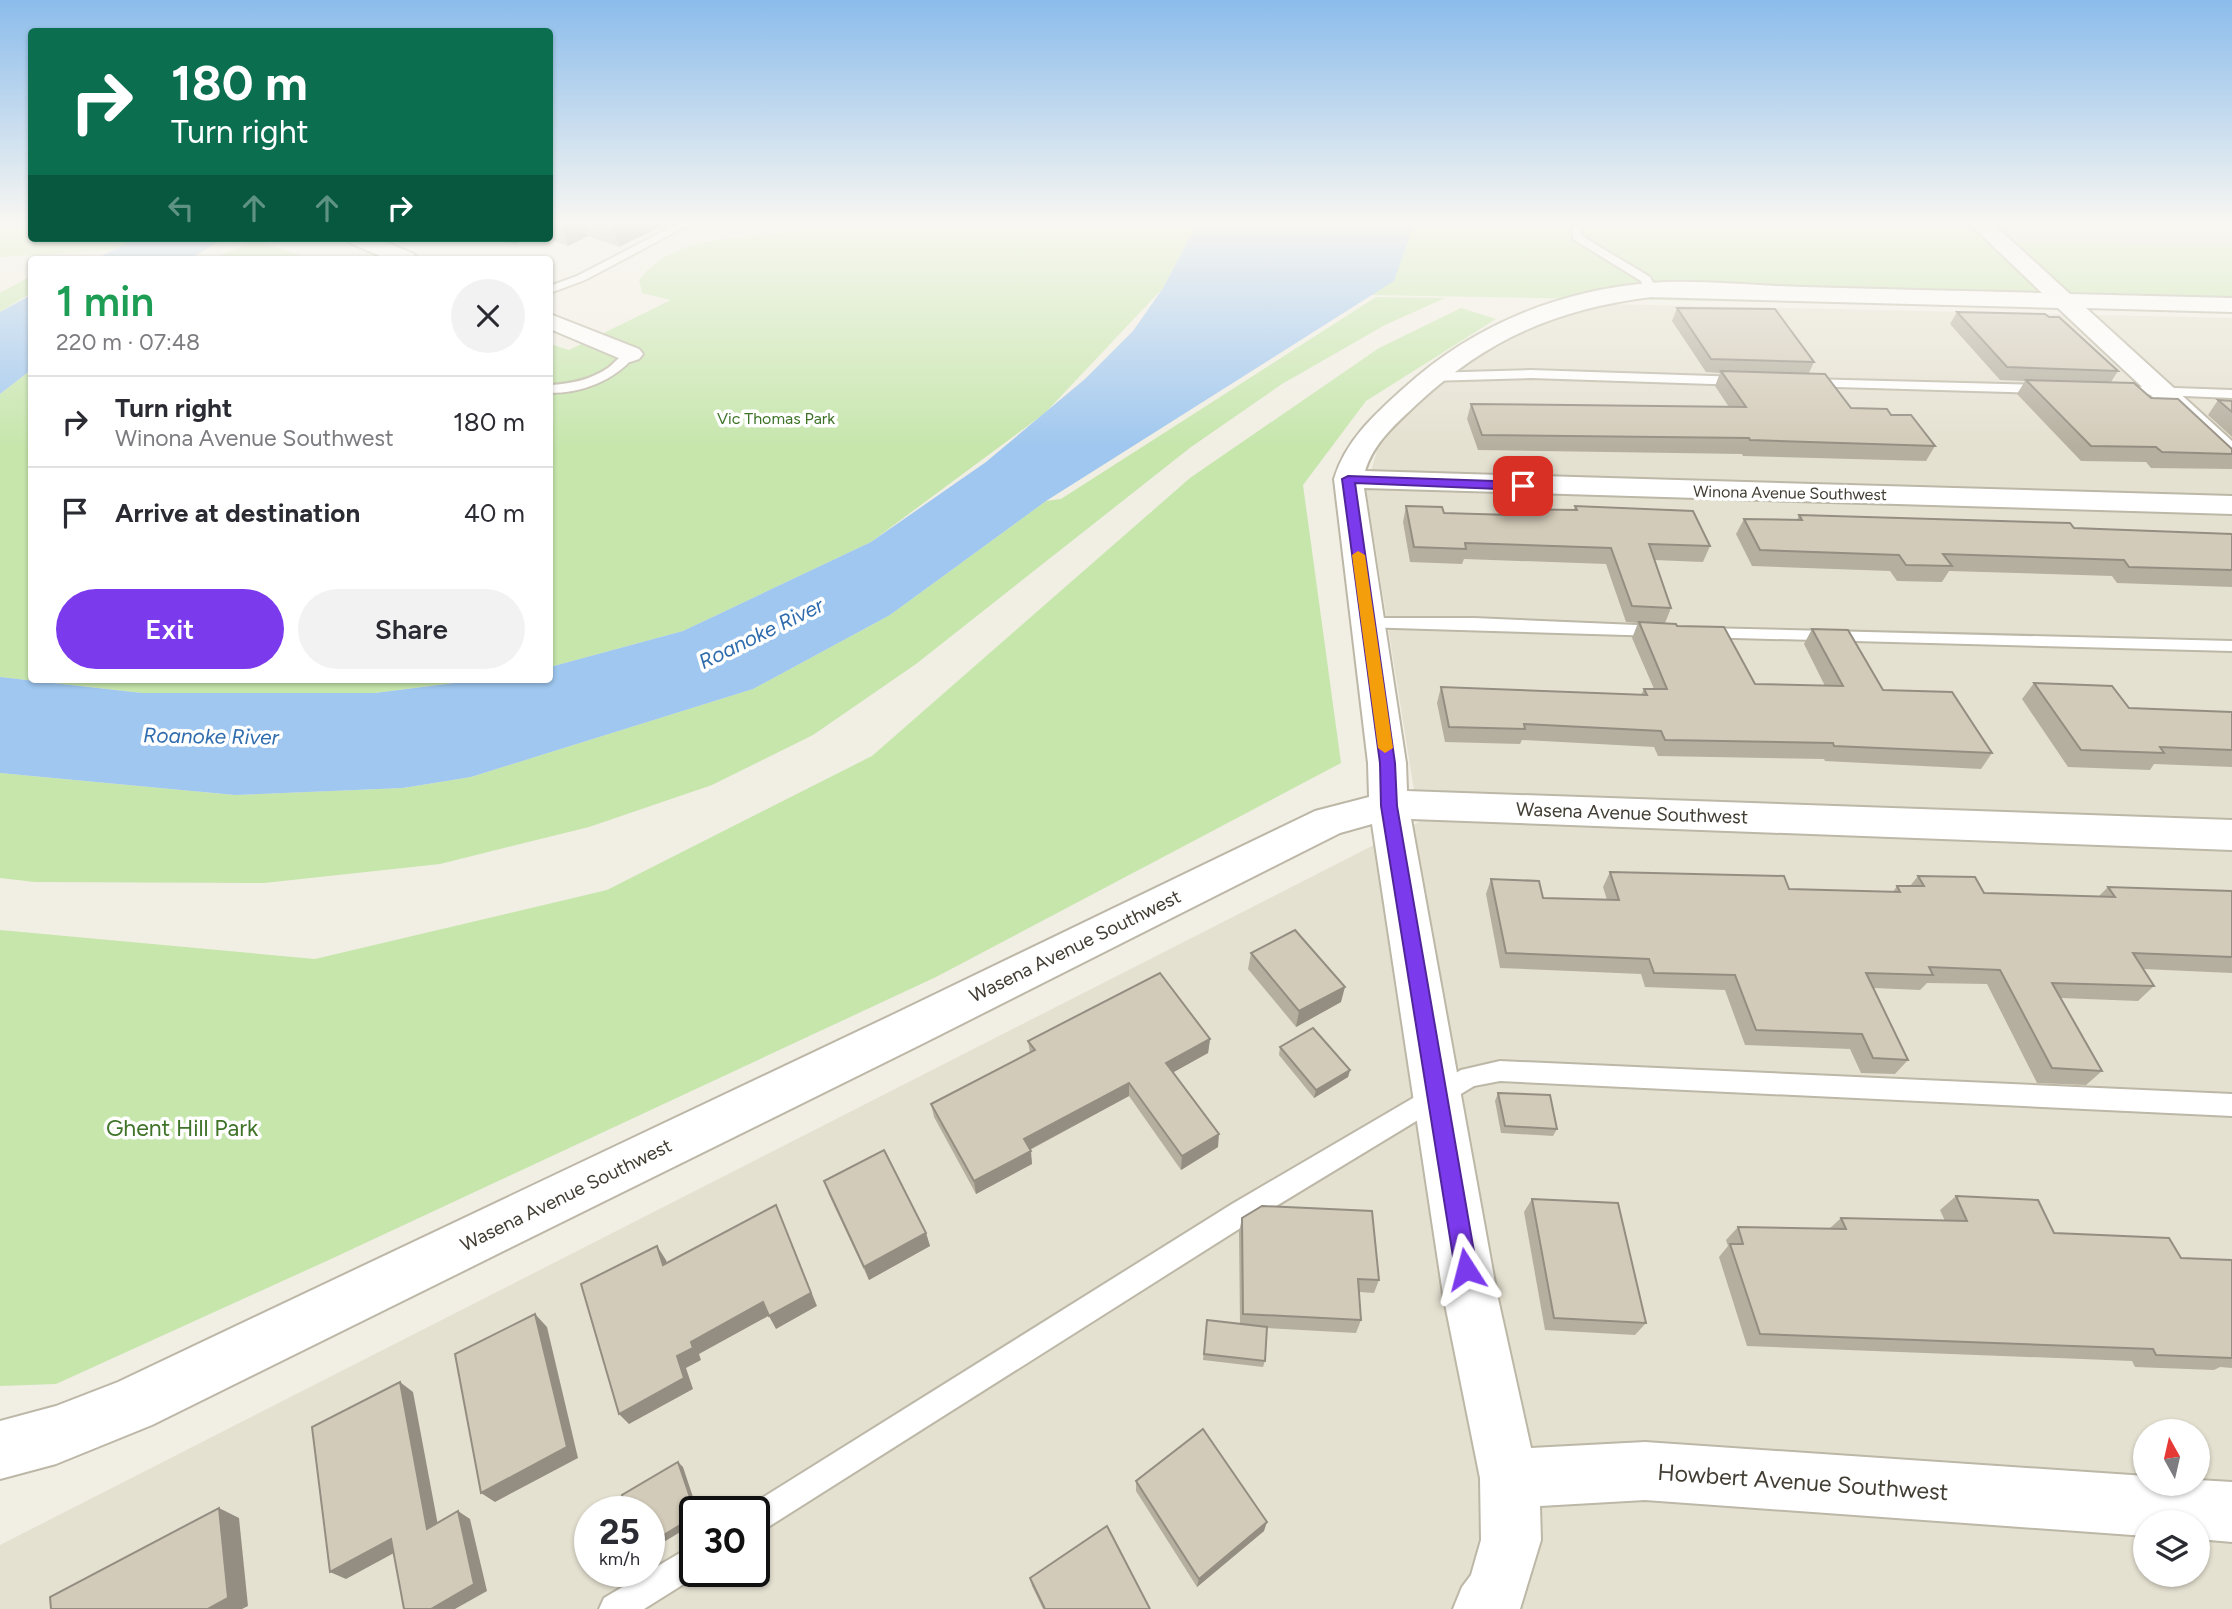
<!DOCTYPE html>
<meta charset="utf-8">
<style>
:root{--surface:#fff;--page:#f2f2f3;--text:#2b2b33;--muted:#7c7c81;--line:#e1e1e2;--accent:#7c3aed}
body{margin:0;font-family:Figtree,sans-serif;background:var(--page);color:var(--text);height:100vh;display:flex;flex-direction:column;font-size:26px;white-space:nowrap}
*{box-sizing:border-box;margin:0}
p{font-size:23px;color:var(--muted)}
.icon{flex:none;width:38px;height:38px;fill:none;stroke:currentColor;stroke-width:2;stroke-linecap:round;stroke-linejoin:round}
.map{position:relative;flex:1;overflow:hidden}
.panel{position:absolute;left:28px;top:256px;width:525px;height:427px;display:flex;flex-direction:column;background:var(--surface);border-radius:7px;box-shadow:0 2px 5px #0004}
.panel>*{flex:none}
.hud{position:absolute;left:28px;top:28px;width:525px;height:214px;border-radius:7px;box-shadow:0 2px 5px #0004;background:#0b6e4f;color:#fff;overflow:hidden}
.needle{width:46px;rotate:352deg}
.controls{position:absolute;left:2133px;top:1419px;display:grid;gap:14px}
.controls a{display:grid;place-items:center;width:77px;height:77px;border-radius:50%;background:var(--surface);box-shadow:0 2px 5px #0004;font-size:35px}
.speed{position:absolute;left:574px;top:1496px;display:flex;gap:14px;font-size:35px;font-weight:700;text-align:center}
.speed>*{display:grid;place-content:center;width:91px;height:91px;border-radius:50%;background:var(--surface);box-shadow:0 2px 5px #0004;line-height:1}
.speed small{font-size:18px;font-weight:400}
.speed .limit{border:4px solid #111;border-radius:10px;background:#fff;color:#111}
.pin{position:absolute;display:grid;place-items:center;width:60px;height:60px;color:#fff;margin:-30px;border-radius:14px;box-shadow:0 4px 10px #0006}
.me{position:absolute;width:77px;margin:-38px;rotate:351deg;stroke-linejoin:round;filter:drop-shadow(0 0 5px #0008)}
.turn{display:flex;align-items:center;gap:24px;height:147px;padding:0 28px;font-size:32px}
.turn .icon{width:91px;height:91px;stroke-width:2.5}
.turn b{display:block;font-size:49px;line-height:60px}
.lanes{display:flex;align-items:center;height:66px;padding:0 28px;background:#0003;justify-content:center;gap:35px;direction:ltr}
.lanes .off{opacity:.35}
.round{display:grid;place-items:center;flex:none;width:74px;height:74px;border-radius:37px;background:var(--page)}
.overview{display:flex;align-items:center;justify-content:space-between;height:119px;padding:0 28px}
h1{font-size:42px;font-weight:600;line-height:52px;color:#1e9e55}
.cta{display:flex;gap:14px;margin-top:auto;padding:14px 28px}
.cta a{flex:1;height:80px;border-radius:42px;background:var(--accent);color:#fff;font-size:28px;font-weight:600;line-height:80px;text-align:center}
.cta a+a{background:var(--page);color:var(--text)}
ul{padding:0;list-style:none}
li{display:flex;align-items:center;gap:21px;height:91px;padding:0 28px;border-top:2px solid var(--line)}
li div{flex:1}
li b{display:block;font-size:26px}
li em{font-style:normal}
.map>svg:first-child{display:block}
</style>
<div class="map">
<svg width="2232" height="1609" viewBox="0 0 2232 1609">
<rect width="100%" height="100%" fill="#f1eee3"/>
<path fill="#e5e1d1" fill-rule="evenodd" d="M1607,304L2232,318V1609H0V1545L1419,822L1366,489L1380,440L1457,370L1536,326ZM2146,1432H2198V1484H2146ZM590,1512H649V1572H590ZM695,1512H754V1572H695ZM2146,1522H2198V1575H2146Z"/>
<g fill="#c6e6ac">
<polygon points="0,222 31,222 32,238 136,238 113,250 0,257"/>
<path d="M824,222H1198L1163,288L1045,413L871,542L683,631L550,667V344L569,350L671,300L642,293L639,280C684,222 767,247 824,222Z"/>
<polygon points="1404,222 2232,222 2232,310 1373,295 1409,240"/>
<polygon points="255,240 310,259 213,259"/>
<polygon points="31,276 31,293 0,312 0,293"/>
<polygon points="1376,297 1445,298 1385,325 1282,384 1191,447 916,664 813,735 712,785 589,827 440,864 264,883 35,882 0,878 0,773 235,795 403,788 471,777 753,689 890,615 1046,501 1061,499"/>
<polygon points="1461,308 1496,319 1366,401 1303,485 1341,763 936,977 331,1259 56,1384 0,1386 0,930 315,959 607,890 872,756 1190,478 1379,348"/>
<polygon points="31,370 32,679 486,679 375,693 142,693 0,677 0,394"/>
</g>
<polygon fill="#e2e0dc" points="1968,222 2232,222 2232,245 1989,242"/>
<g fill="#9fc7ef">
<polygon points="1198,222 1415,222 1394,281 1046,501 890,615 753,689 471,777 403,788 235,795 0,773 0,677 142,693 375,693 486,679 550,679 550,667 683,631 871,542 986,462 1085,379 1133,331 1163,288"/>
<polygon points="136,238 225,238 190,259 96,259"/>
<polygon points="31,295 31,370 0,394 0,312"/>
</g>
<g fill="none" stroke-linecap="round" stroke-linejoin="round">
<g stroke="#bcb7a6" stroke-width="4">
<g id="service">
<polygon points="681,222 694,222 585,280 550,293 550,286 577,276"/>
<polygon points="1572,227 1580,227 1582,236 1650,277 1657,290 1655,292 1647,292 1641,281 1573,239"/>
<path d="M630,350L636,354L634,357C613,381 582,393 550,393V385C571,384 590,380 608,368C616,362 622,353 630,350Z"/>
<polygon points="1531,370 1742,377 1748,381 1742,385 1531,378 1428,381 1422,377 1428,373"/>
<polygon points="1807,379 2046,385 2053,389 2046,393 1802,386 1802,380"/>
<polygon points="2118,386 2232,390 2232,398 2113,393 2113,387"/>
<polygon points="1367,618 1474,618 1660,626 1668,631 1660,636 1361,627 1359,623 1361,619"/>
<polygon points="1704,628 2232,641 2232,651 1698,637 1696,633 1698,629"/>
<polygon points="1500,1061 2232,1094 2232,1116 1500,1081 1474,1086 1250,1222 754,1536 754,1512 743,1510 1232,1204 1461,1070"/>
<polygon points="695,1544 695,1572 703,1572 644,1609 599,1609 604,1598"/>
</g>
</g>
<g stroke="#bcb7a6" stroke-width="4">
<g id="minor">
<path d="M1968,222H1991L2070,294L2232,298V312L2086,308L2232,441V464L2222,462L2058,308L1651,297C1556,309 1487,339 1417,404C1396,424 1374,442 1365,471L2232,496V514L1364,488L1406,763L1407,791L2232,820V850L1411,819L1497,1294L1531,1448L1645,1442L2146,1476V1484H2198V1480L2232,1482V1542L2198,1539V1522H2146V1536L1645,1500L1540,1506L1541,1540L1520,1609H1453L1462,1587L1471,1575L1481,1540L1480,1478L1443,1294L1372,824L1340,833L922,1044L152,1425L56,1464L0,1479V1421L56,1406L118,1382L890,1016L1315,811L1369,797L1368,763L1334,479C1346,440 1374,415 1404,388C1472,326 1557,291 1649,283C1697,279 1754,286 1803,287C1883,289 1962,291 2042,293Z"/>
<polygon points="347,238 376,238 414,254 417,259 387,259 350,243"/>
<polygon points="550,314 639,349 643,354 639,359 630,362 621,359 550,329"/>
</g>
</g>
<use href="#service" fill="#fff" fill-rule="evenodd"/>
<use href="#minor" fill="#fff" fill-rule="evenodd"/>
</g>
<g fill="#b5af9f">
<polygon points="550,222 670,222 619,247 588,236 568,246 547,238 550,238"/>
<polygon points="497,238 529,238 514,244"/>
<polygon points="1677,308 1814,362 1809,373 1851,408 1891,415 1935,446 1926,461 1743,456 1742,454 1478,450 1467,419 1471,404 1729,407 1715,386 1720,373 1706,372 1672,321"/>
<polygon points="1957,312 2118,371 2111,382 2151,398 2232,449 2232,469 2151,468 2146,462 2081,461 2017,394 2025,381 2000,380 1950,324"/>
<polygon points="2218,400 2232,401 2232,437 2208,415"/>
<polygon points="1406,506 1444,513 1506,514 1507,509 1574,510 1575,506 1710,546 1703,562 1654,560 1671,608 1665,623 1677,626 1755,684 1825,686 1804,644 1812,629 1883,690 1992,753 1981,769 1825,761 1824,759 1658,756 1654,747 1522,740 1520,744 1445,742 1437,703 1441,687 1641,695 1644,689 1654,689 1632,638 1638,623 1626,622 1606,564 1464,559 1462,564 1410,562 1403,522"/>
<polygon points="1799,515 2074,528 2232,534 2232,587 2117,583 2112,576 1949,571 1942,582 1897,581 1890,571 1752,566 1736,534 1744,519 1797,520"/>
<polygon points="2034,683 2129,708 2232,712 2232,767 2154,764 2150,770 2068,767 2022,699"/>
<polygon points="1610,872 1789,889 1893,892 1897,886 1910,886 1918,876 1984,893 2099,896 2108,887 2232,891 2232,973 2143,969 2154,986 2138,1001 2061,998 2102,1071 2086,1085 2037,1083 1987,984 1927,983 1920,990 1874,988 1908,1060 1895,1074 1861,1073 1850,1049 1745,1045 1725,990 1645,987 1641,974 1500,968 1486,894 1491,879 1543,898 1607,900 1603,887"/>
<polygon points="1251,953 1341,1002 1296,1027 1248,969"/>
<polygon points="1210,1039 1208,1053 1173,1072 1218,1147 1181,1170 1129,1096 1030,1150 1032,1164 976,1194 934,1117 931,1104 1030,1053 1028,1041"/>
<polygon points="1280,1047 1350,1070 1348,1077 1314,1098 1279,1055"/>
<polygon points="1498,1093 1557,1129 1553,1136 1501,1133 1495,1101"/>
<polygon points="824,1181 926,1233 930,1246 869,1280 829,1195"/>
<polygon points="1956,1196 2054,1233 2181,1258 2232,1260 2232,1368 2220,1367 2214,1370 2135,1367 2132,1361 1747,1346 1719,1257 1728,1246 1726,1240 1738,1227 1829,1229 1841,1218 1945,1221 1940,1210"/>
<polygon points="1532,1199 1646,1323 1635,1335 1545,1330 1524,1212"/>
<polygon points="1242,1218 1379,1280 1374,1293 1359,1292 1361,1320 1356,1333 1266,1328 1265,1361 1263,1367 1203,1360 1206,1326 1240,1324 1239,1232"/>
<polygon points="1136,1481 1264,1531 1197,1587 1136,1491"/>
<polygon points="1030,1578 1150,1609 1043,1609 1032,1586"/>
</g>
<g fill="#948e82">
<polygon points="560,222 583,222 588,236 568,246"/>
<polygon points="612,222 670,222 619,247"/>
<polygon points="511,238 529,238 514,244"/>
<polygon points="1345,987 1341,1002 1296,1027 1299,1011"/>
<polygon points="1210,1039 1208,1053 1165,1077 1166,1063"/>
<polygon points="1350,1070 1348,1077 1314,1098 1316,1090"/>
<polygon points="1129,1083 1129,1096 1025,1152 1024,1139"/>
<polygon points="1219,1134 1218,1147 1181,1170 1182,1156"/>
<polygon points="1031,1151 1032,1164 976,1194 974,1181"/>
<polygon points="776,1205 817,1306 776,1329 769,1316"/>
<polygon points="926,1233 930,1246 869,1280 864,1267"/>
<polygon points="657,1246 666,1260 672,1278 663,1265"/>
<polygon points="763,1302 770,1315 699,1354 701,1360 686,1368 693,1389 629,1424 619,1414 691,1342"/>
<polygon points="535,1314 547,1327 578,1458 495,1502 481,1493"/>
<polygon points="400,1382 413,1392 440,1536 427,1529"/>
<polygon points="678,1462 683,1467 698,1512 695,1512"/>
<polygon points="219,1508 239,1518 248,1606 242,1609 208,1609"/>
<polygon points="458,1511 470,1519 487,1591 455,1609 431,1609"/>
<polygon points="695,1516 695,1523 649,1551 649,1544"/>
<polygon points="1267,1522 1264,1531 1197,1587 1199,1579"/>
<polygon points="391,1539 405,1547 346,1579 330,1572"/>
</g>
<g fill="#d3cbb9" stroke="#948e82" stroke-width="2">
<polygon points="1677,308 1775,309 1814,362 1711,359"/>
<polygon points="1957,312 2045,314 2049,317 2059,317 2118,371 2007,367"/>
<polygon points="1721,371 1825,374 1851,408 1887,409 1891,415 1911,415 1935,446 1750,440 1749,438 1482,435 1471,404 1746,407"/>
<polygon points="2026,380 2134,383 2151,398 2178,399 2232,449 2232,454 2162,452 2156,447 2091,446"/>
<polygon points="2218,400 2232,401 2232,412"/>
<polygon points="1406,506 1442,507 1444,513 1509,515 1507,509 1577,510 1575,506 1693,511 1710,546 1649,544 1671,608 1632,606 1611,548 1465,543 1466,549 1414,547"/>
<polygon points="1799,515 2070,523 2074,528 2232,534 2232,570 2129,567 2124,560 1943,554 1952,566 1906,565 1899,555 1760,550 1744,519 1802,520"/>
<polygon points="1639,622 1676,624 1677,626 1724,627 1755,684 1843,686 1812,629 1848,630 1883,690 1952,692 1992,753 1834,746 1833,743 1665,740 1661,731 1524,724 1525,729 1449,727 1441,687 1647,695 1644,689 1667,689"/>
<polygon points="2034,683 2112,686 2129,708 2232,712 2232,750 2160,747 2164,753 2081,750"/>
<polygon points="1610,872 1784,876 1789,889 1900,892 1897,886 1924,886 1918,876 1975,877 1984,893 2115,897 2108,887 2232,891 2232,957 2133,953 2154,986 2052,983 2102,1071 2052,1068 2000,970 1929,967 1933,975 1866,973 1908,1060 1873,1058 1862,1034 1756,1030 1735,975 1654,973 1649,959 1506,953 1491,879 1539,881 1543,898 1619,900"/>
<polygon points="1295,930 1345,987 1299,1011 1251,953"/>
<polygon points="1160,973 1210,1039 1166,1063 1219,1134 1182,1156 1129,1083 1024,1139 1031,1151 974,1181 931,1104 1035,1050 1028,1041"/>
<polygon points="1313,1028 1350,1070 1316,1090 1280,1047"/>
<polygon points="1498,1093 1550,1095 1557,1129 1505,1126"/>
<polygon points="884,1150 926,1233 864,1267 824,1181"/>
<polygon points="1956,1196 2038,1200 2054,1233 2169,1238 2181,1258 2232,1260 2232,1358 2156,1355 2153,1349 1760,1334 1730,1244 1743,1244 1738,1227 1846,1229 1841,1218 1967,1221"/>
<polygon points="1532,1199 1618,1203 1646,1323 1554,1318"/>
<polygon points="776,1205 811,1293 769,1316 763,1302 691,1342 693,1348 677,1356 684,1378 619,1414 581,1284 657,1246 663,1265"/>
<polygon points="1262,1206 1372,1211 1379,1280 1358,1279 1361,1320 1243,1314 1242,1218"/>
<polygon points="535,1314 567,1447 481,1493 455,1354"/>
<polygon points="1207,1320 1267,1327 1265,1361 1204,1354"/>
<polygon points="400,1382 427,1529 458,1511 474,1584 431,1609 404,1609 391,1539 330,1572 312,1427"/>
<polygon points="1203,1429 1267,1522 1199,1579 1136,1481"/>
<polygon points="678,1462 695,1512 695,1516 649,1544 649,1512 627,1512 622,1495"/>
<polygon points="219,1508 228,1598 208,1609 51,1609 50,1597"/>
<polygon points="1107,1526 1150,1609 1045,1609 1030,1578"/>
</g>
<linearGradient id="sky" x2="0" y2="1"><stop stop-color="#8bbceb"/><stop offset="0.5" stop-color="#f9f7f2"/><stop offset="1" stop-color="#f9f7f2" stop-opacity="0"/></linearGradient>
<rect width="2232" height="447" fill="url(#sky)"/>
<polygon fill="#7c3aed" stroke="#51269a" stroke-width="2" points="1348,476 1523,482 1529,486 1523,490 1355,483 1395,763 1397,806 1477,1269 1474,1277 1466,1280 1458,1277 1455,1269 1381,806 1380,763 1342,479"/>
<polygon fill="#f59e0b" points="1358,551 1365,555 1393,748 1385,753 1378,748 1352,555"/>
<g text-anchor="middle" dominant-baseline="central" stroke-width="7" stroke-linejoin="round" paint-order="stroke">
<g font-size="16" fill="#3e7328" stroke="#fff">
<text x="776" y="418">Vic Thomas Park</text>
</g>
<g font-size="16" fill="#433e34" stroke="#fff">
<text transform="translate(1790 493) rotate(1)">Winona Avenue Southwest</text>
</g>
<g font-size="19" fill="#433e34" stroke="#fff">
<text transform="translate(1632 813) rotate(2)">Wasena Avenue Southwest</text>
<text transform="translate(1075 946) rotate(-26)">Wasena Avenue Southwest</text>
<text transform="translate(566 1195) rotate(-26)">Wasena Avenue Southwest</text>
</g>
<g font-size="21" font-style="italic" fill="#2f6cad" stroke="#fff">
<text transform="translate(761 633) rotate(-26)">Roanoke River</text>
<text transform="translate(211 736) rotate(1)">Roanoke River</text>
</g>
<g font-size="23" fill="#3e7328" stroke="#fff">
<text x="182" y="1128">Ghent Hill Park</text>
</g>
<g font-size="23" fill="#433e34" stroke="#fff">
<text transform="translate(1803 1482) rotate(4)">Howbert Avenue Southwest</text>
</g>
</g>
</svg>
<div class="controls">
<a><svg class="needle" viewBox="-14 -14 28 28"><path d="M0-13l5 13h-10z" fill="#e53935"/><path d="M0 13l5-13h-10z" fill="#7c7c81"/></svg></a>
<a><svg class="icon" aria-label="layers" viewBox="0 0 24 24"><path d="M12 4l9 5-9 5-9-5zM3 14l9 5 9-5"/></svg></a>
</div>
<div class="speed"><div>25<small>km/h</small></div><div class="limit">30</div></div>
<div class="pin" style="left:1523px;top:486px;background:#d93025"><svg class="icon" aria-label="arrive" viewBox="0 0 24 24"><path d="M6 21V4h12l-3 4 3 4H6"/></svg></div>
<svg class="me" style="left:1466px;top:1269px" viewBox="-20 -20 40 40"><path d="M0-17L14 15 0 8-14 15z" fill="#7c3aed" stroke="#fff" stroke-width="4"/></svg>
<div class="hud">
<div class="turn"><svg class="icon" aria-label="right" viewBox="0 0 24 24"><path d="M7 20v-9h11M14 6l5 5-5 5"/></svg><div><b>180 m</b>Turn right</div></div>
<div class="lanes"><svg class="icon off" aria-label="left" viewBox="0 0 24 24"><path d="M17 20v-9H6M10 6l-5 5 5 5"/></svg><svg class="icon off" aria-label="ahead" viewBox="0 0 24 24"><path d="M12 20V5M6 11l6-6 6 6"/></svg><svg class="icon off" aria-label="ahead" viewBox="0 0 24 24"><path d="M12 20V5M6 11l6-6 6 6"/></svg><svg class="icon" aria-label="right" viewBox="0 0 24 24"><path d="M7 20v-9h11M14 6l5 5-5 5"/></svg></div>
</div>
<section class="panel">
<div class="overview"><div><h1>1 min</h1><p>220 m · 07:48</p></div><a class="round"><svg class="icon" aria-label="close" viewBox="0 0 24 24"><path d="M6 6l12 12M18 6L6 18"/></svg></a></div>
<ul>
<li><svg class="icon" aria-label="right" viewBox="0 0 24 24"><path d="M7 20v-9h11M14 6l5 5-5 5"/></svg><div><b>Turn right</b><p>Winona Avenue Southwest</p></div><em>180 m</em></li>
<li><svg class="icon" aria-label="arrive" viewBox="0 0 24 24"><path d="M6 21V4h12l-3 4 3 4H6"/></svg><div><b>Arrive at destination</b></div><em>40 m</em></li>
</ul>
<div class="cta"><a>Exit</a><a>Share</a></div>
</section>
</div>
